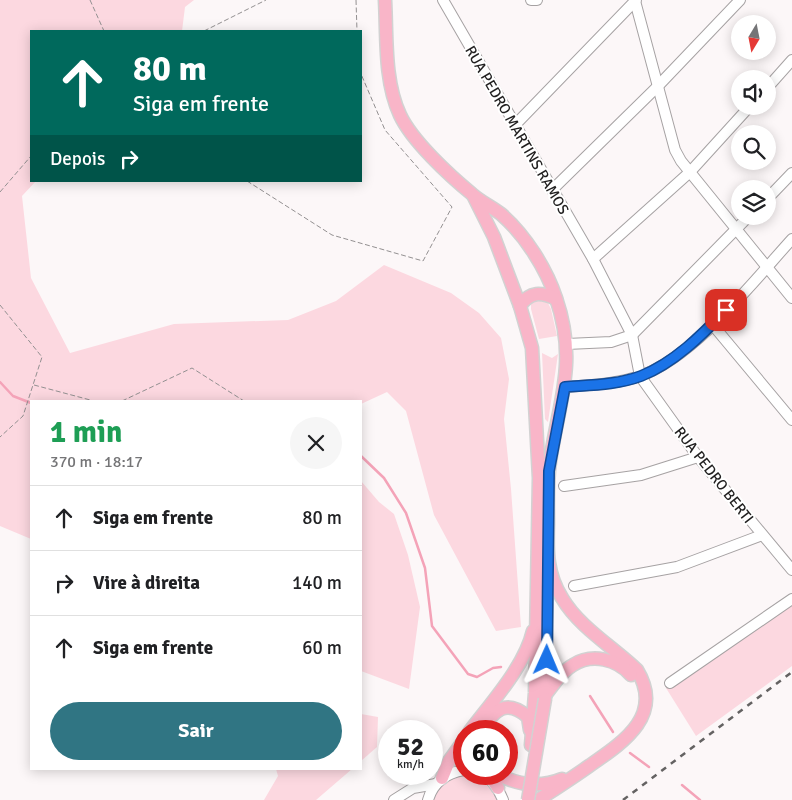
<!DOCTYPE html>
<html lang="pt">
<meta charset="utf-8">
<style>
:root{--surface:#fff;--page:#f6f6f6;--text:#202124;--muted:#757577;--line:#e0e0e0;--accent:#307583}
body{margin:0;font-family:Signika,sans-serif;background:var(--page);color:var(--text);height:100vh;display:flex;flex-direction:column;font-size:19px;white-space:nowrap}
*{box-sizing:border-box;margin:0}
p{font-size:16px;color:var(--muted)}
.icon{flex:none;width:28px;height:28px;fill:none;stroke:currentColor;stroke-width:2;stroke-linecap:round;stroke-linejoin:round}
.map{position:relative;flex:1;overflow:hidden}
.side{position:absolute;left:30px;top:400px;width:332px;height:370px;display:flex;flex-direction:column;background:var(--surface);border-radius:0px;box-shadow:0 2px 12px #0003}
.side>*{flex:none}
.hud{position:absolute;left:30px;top:30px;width:332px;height:152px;border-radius:0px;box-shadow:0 2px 12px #0003;background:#00695c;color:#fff;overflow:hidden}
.needle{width:32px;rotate:190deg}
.tools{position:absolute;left:731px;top:15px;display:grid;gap:10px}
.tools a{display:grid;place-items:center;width:45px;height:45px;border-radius:50%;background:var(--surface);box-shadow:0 2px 12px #0003;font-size:25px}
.speed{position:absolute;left:378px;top:720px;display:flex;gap:10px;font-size:25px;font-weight:700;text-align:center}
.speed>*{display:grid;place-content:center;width:65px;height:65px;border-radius:50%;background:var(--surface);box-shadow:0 2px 12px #0003;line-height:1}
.speed small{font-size:12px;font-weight:400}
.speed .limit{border:8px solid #d22;background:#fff;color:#111}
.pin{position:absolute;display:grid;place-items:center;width:42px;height:42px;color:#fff;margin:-21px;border-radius:10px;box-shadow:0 2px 8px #0006}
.me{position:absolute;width:55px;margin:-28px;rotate:1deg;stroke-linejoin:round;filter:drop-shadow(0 0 4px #0008)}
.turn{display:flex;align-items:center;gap:18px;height:105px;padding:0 20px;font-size:22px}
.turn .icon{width:65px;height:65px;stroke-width:2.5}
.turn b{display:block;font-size:35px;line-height:42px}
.then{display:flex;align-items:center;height:48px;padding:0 20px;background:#0003;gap:10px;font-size:19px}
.round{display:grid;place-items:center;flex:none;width:52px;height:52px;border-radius:26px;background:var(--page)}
.overview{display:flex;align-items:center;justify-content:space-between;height:85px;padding:0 20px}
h1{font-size:30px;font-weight:700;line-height:38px;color:#1e9e55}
.primary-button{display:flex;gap:10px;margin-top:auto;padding:10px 20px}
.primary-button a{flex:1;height:58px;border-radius:30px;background:var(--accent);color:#fff;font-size:20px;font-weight:700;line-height:58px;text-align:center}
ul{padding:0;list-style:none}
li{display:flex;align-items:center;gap:15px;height:65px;padding:0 20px;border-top:1px solid var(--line)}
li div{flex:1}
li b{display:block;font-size:19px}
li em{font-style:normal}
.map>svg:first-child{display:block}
</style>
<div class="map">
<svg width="792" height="800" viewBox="0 0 792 800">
<rect width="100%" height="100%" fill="#fcf7f8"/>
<g fill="#fcd8e0">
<polygon points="0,0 194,0 185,7 182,31 31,31 31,181 36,181 22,196 31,278 70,353 174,324 288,320 336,301 384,265 451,293 479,313 501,338 509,379 504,419 511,489 521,627 496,631 434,515 406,411 387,392 361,404 361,401 31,401 31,539 0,526"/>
<polygon points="545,297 551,309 557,336 539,339 531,309 531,300"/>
<polygon points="542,353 552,358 558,354 548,422 545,419"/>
<polygon points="361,481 379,502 394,514 408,555 420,607 409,689 361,671"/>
<polygon points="792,602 792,666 696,736 666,688 763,624"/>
<polygon points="361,714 378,717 377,747 361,761"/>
<polygon points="276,769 352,769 316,800 264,800 278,776"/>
<path d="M464,776C481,778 490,785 497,800H433C439,785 448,779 464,776Z"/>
</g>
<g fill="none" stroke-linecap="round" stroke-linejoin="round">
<g stroke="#f4a3b8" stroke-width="2.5">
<polyline points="0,382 13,396 31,403"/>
<polyline points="361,456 384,478 406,513 425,568 432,626 468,674 477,677 493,668 501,667"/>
<polyline points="590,696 613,732"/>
<polyline points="630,753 649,767"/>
<polyline points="682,785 700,800"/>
</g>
<g stroke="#a6a2a3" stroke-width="12">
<g id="minor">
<polyline points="443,0 593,259 632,335 640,376 698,457 792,570"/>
<polyline points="531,0 537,0"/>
<polyline points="635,1 675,150 681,161 792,298"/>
<polyline points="768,87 792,60"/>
<polyline points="514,126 636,0"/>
<polyline points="552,190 657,87 740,0"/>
<polyline points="768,198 792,173"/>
<polyline points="593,259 690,172 750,106"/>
<polyline points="712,324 792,420"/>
<polyline points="567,344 611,342 632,335 749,216"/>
<path d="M565,387C590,385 617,384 640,376C694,357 753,282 792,239"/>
<polyline points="564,486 641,475 698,457"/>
<polyline points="574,586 677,567 762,535"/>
<polyline points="670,683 792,599"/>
<path d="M481,774C493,780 498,788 503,800"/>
<polyline points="394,800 413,788 436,784"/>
<path d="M428,800C433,782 446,773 464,770"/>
</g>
</g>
<g stroke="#d2d2d2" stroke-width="15">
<g id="major">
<path d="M385,0C387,37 384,81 400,115C412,141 450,176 472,194C481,202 492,207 501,214C525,235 546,268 556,298C578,362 559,400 550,462C547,482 548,503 548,524C547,552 547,574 562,598C579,627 613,647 637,670C665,716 622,743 589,766C572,778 555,789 538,800"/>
<polyline points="474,197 494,237 520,306 532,348 539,478 535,693 531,745"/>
<path d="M520,306C530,291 541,292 556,299"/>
<path d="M546,694C554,684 562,671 573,665C592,653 617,659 631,675"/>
<polyline points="545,699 547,574"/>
<path d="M470,731C491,703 525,666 533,631"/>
<path d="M481,731C494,710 506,698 528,717L530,730"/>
<polyline points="489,774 498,788"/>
<path d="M497,774C518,785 540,788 562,779"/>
<polyline points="442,778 449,761 464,740"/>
</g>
</g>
<g stroke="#939091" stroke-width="1" stroke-dasharray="5 2.5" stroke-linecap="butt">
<polyline points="90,0 104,31"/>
<polyline points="356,0 357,31"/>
<polyline points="204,31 266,0"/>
<polyline points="247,181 332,235 423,261 452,207 385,130 361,74"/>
<polyline points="0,192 31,156"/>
<polyline points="0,305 42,357 23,416 0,437"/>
<polyline points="34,385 94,401"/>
<polyline points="122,401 192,368 244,401"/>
</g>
<use href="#minor" stroke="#fff" stroke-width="10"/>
<use href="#major" stroke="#f9b5c8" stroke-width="12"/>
<polyline stroke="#646262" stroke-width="2.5" stroke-dasharray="6 6" stroke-linecap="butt" points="623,800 792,672"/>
<g stroke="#d2d2d2" stroke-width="15" stroke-linecap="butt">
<polyline id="major-bridge" points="528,800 545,699"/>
</g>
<use href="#major-bridge" stroke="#f9b5c8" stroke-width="12"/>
</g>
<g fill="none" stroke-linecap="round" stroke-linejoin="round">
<g stroke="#114b97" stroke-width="12">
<path id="route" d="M547,660L549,471L565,387C590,385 617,385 641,376C674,363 702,335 726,310"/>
</g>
<use href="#route" stroke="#1a73e8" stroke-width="9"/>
</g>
<g text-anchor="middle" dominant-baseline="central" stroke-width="4" stroke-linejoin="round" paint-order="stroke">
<g font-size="15" fill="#201f1f" stroke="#fff">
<text transform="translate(517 130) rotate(60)">RUA PEDRO MARTINS RAMOS</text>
<text transform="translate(714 475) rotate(52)">RUA PEDRO BERTI</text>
</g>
</g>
</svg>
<div class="tools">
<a><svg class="needle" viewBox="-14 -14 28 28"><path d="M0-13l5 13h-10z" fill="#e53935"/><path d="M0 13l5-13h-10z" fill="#757577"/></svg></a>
<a><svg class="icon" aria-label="sound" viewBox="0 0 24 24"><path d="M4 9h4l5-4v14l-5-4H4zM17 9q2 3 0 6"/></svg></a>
<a><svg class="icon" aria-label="search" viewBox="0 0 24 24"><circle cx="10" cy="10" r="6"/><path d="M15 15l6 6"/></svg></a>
<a><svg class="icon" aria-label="layers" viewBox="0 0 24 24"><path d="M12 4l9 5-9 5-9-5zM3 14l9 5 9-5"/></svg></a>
</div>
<div class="speed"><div>52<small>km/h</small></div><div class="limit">60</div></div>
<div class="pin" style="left:726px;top:310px;background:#d93025"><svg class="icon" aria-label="arrive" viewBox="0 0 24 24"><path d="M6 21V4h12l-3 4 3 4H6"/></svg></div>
<svg class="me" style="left:547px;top:660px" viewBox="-20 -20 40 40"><path d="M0-17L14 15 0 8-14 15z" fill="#1a73e8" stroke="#fff" stroke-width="4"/></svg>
<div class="hud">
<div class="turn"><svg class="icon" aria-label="ahead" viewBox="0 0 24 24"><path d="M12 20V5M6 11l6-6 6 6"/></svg><div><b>80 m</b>Siga em frente</div></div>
<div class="then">Depois<svg class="icon" aria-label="right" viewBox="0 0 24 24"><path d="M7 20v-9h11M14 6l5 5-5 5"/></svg></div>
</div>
<section class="side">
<div class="overview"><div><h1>1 min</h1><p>370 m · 18:17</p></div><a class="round"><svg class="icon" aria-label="close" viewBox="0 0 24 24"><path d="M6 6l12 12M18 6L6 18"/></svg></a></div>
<ul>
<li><svg class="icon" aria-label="ahead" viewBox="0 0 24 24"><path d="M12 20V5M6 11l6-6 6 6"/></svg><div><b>Siga em frente</b></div><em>80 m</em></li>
<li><svg class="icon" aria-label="right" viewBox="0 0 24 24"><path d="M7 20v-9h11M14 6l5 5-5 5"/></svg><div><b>Vire à direita</b></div><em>140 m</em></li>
<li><svg class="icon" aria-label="ahead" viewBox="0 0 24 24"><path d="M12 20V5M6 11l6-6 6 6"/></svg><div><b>Siga em frente</b></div><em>60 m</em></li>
</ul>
<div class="primary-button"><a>Sair</a></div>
</section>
</div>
